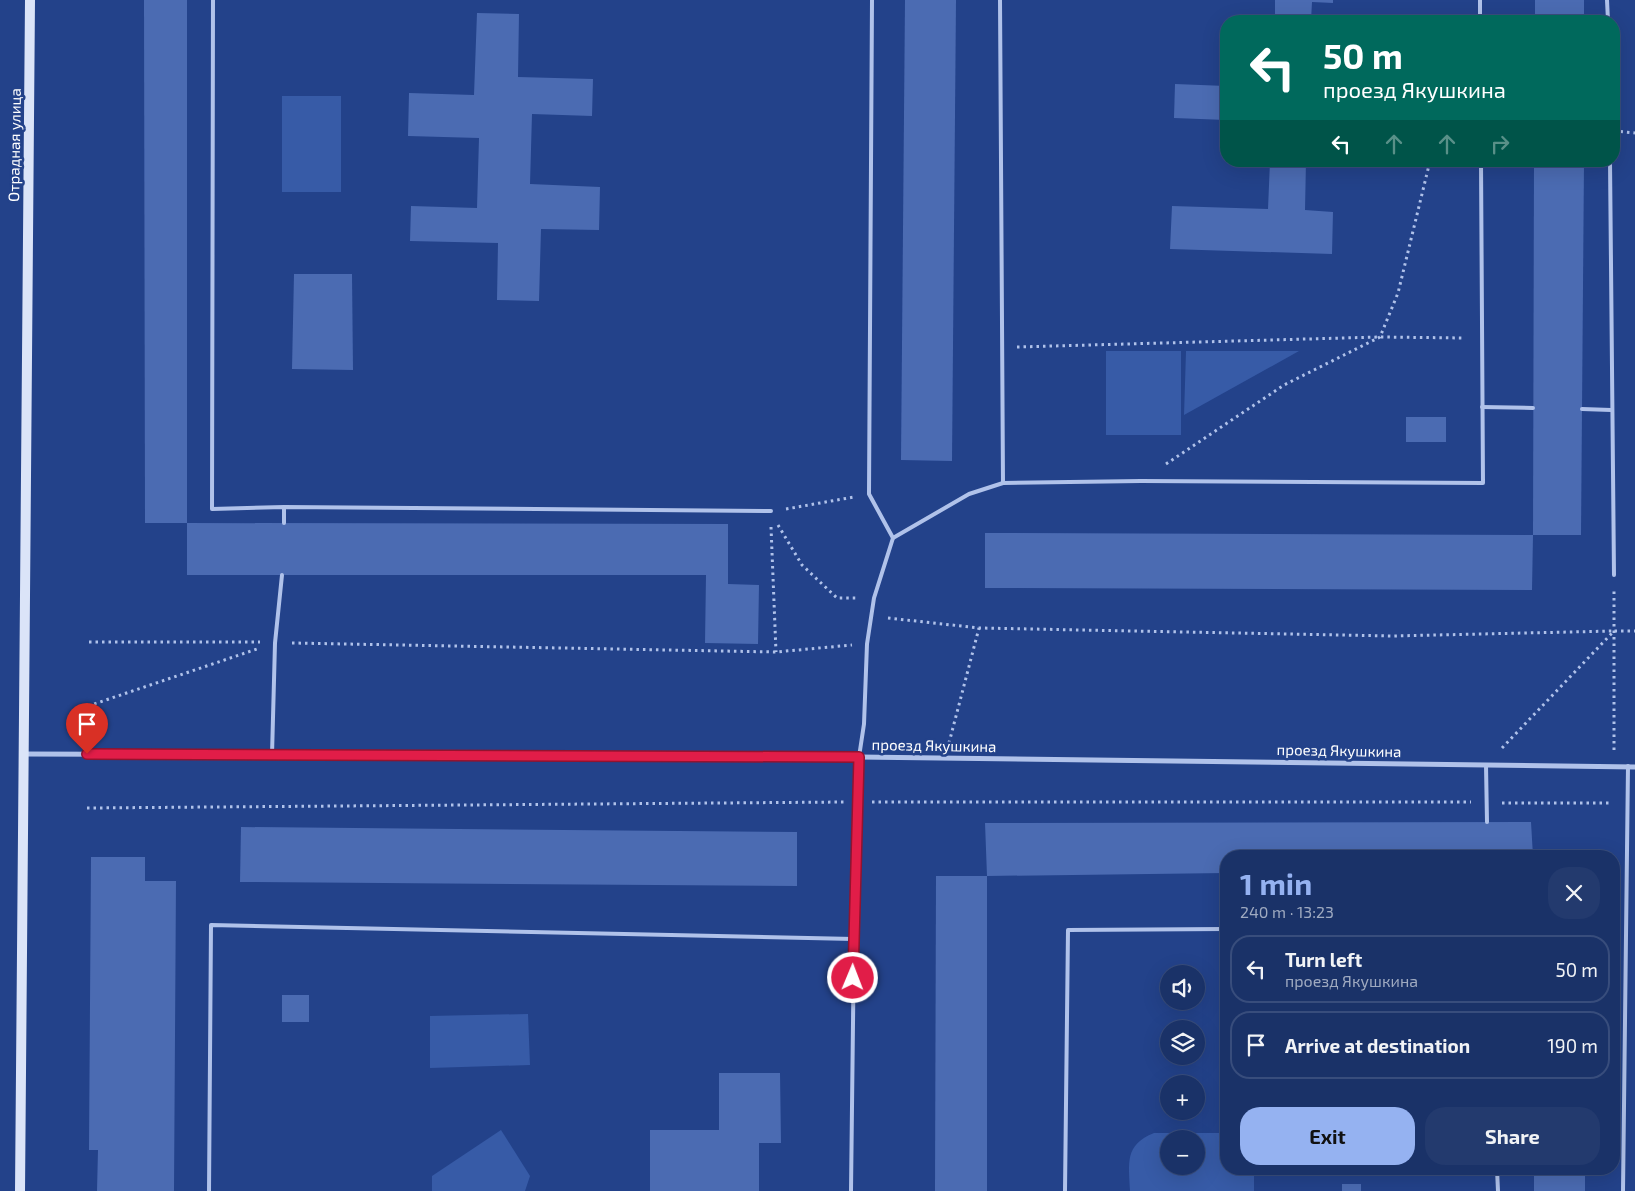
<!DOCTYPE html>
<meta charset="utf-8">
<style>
:root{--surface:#1a3268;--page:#233a6e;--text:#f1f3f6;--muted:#9faac0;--line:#384d7c;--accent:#95b2f1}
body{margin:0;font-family:"Exo 2",sans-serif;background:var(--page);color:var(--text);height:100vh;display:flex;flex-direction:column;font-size:19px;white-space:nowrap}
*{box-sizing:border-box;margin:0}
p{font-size:16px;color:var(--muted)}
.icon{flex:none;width:28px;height:28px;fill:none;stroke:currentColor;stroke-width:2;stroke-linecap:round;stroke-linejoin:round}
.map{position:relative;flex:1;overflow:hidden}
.panel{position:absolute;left:1220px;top:850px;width:400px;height:325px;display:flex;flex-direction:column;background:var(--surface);border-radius:20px;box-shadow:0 5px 20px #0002,0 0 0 1px var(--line)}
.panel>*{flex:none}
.guide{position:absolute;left:1220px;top:15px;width:400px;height:152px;border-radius:20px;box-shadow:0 5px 20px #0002,0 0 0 1px var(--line);background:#00695c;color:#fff;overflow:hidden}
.fabs{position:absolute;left:1160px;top:965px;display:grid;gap:10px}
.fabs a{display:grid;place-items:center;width:45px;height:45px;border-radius:50%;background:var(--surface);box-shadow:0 5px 20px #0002,0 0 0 1px var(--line);font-size:25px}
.pin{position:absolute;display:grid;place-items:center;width:42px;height:42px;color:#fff;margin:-51px -21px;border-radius:50% 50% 50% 0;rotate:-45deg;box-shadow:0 0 5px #0007}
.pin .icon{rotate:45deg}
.me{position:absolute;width:55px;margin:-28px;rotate:1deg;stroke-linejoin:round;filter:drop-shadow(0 0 4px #0008)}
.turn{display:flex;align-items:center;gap:18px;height:105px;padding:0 20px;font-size:22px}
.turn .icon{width:65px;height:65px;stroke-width:2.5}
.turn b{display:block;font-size:35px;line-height:42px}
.lanes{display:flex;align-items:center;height:48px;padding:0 20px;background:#0003;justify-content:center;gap:25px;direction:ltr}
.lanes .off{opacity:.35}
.round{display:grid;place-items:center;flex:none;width:52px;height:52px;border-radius:20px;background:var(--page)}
.head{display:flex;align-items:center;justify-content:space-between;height:85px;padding:0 20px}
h1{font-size:30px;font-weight:700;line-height:38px;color:var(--accent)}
.primary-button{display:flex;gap:10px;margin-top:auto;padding:10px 20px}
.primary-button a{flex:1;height:58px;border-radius:20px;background:var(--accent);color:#111;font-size:20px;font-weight:700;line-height:58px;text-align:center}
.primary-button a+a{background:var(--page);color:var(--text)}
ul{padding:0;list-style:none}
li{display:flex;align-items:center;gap:15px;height:68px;margin:0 10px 8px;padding:0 10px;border:2px solid var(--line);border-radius:20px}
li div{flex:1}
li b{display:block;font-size:19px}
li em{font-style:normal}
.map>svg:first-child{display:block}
</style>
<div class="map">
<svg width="1635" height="1191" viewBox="0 0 1635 1191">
<rect width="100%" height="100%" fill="#23428a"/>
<g fill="#375ba7" fill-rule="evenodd">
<rect x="282" y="96" width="59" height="96"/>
<rect x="1106" y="351" width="75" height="84"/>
<polygon points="1186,351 1299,351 1184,415"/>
<polygon points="528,1014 530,1065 430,1068 430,1016"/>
<polygon points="501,1130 530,1176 525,1191 432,1191 432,1176"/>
<path d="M1154,1133H1226V1169H1254V1191H1130C1129,1163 1124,1145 1154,1133ZM1169,1139H1196V1166H1169Z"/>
</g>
<g fill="#4b6bb2">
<polygon points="144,0 187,0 187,523 145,523"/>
<polygon points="905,0 956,0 952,461 901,460"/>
<polygon points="1275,0 1333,0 1333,3 1312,2 1311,21 1275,21"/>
<rect x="1535" y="0" width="49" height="21"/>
<polygon points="477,13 519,14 518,77 593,79 592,116 532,114 530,184 600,187 599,230 541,229 539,301 497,300 498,243 410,241 411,206 477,208 479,138 408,136 409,93 474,95"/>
<polygon points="1175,84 1226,86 1226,120 1174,118"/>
<polygon points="1270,161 1306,161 1305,210 1333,212 1332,254 1170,249 1172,206 1268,209"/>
<polygon points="1534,161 1584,161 1581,535 1533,535"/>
<polygon points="294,274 352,274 353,370 292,369"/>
<rect x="1406" y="417" width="40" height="25"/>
<polygon points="187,523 728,524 728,584 759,585 758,644 705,643 706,575 187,575"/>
<polygon points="985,533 1533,535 1532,590 985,588"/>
<polygon points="1531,822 1533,856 1226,856 1226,873 987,876 985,823"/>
<polygon points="241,827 797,832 797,886 240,882"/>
<polygon points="91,857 145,857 145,881 176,881 174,1191 97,1191 98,1150 89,1150"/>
<polygon points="936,876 987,876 987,1191 935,1191"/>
<rect x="282" y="995" width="27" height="27"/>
<polygon points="719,1073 780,1073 781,1143 759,1143 759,1191 650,1191 650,1130 719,1130"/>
<rect x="1534" y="1169" width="51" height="22"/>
<rect x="1342" y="1184" width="19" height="7"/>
</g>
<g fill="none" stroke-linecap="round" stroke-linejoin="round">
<g stroke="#b0c2ea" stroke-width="3" stroke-dasharray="2.5 4" stroke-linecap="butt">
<polyline points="1614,131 1635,133"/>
<polyline points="1017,347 1380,337 1465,338"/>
<polyline points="1166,464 1284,385 1380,337 1398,293 1430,161"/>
<polyline points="786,509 854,497"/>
<polyline points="778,525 802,565 837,598 859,598"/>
<polyline points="771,527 776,652"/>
<polyline points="888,618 979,628 1392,636 1614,631"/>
<polyline points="89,642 260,642"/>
<polyline points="292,643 776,652 852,645"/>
<polyline points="88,706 260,648"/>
<polyline points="949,743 979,628"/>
<polyline points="1502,748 1614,631 1635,631"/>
<polyline points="1614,750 1614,591"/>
<polyline points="872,802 1471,802"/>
<polyline points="1502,803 1611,803"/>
<polyline points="87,808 844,802"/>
</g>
<g stroke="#b0c2ea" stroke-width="4">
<polyline points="213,0 212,509 284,507 771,511"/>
<polyline points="872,0 869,494 893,538"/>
<polyline points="1480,0 1480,21"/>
<polyline points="1607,0 1608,21"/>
<polyline points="1610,161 1614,575"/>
<polyline points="1482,407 1533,408"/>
<polyline points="1582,409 1611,410"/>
<polyline points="1003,483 1141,481 1483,483 1481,161"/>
<polyline points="284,523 284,507"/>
<polyline points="272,755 275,643 282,575"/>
<polyline points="1486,765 1487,822"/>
<polyline points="1497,1169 1498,1191"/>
<polyline points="209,1191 211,925 854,939"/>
<polyline points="851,1191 854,939 859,757 864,724 867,644 874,598 893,538 969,494 1003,483 1000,0"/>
<polyline points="1065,1191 1068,930 1226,929"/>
<polyline points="1623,1191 1628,766"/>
</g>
<polyline stroke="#b0c2ea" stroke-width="5" points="23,754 859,757 1635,767"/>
<polyline stroke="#dbe4f8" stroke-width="10" points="20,1191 30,0"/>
</g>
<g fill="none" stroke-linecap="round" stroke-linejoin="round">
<g stroke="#92132f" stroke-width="12">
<polyline id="route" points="87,754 859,757 853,978"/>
</g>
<use href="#route" stroke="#e11d48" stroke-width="9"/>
</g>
<g text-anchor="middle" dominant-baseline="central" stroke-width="5" stroke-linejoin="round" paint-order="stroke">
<g font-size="15" fill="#fff" stroke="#23428a">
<text transform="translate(14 145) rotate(-89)">Отрадная улица</text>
<text transform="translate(934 745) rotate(1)">проезд Якушкина</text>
<text transform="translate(1339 750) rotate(1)">проезд Якушкина</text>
</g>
</g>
</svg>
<div class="fabs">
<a><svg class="icon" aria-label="sound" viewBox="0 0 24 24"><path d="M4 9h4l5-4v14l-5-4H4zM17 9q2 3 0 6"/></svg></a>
<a><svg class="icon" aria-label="layers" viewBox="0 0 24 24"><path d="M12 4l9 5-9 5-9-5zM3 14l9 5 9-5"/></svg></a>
<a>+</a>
<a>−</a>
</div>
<div class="pin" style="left:87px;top:754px;background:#d93025"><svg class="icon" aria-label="arrive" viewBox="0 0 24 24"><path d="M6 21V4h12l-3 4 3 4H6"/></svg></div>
<svg class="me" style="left:853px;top:978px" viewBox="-20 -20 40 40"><circle r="17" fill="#e11d48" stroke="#fff" stroke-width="3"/><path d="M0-11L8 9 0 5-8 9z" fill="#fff"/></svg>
<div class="guide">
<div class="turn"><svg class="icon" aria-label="left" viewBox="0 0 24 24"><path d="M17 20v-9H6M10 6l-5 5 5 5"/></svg><div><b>50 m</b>проезд Якушкина</div></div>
<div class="lanes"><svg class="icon" aria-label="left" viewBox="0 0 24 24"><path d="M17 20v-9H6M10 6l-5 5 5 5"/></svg><svg class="icon off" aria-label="ahead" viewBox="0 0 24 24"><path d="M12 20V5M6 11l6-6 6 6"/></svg><svg class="icon off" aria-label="ahead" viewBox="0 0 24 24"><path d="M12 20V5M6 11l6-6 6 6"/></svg><svg class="icon off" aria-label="right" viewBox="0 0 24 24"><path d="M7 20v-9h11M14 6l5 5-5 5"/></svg></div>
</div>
<section class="panel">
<div class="head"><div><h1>1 min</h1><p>240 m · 13:23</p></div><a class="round"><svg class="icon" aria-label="close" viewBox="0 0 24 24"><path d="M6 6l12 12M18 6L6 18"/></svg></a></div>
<ul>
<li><svg class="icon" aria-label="left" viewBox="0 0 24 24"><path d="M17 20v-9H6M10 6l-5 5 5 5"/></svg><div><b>Turn left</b><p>проезд Якушкина</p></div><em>50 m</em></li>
<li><svg class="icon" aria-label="arrive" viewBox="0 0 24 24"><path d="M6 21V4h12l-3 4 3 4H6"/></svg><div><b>Arrive at destination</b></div><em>190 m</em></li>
</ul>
<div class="primary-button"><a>Exit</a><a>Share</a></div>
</section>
</div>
